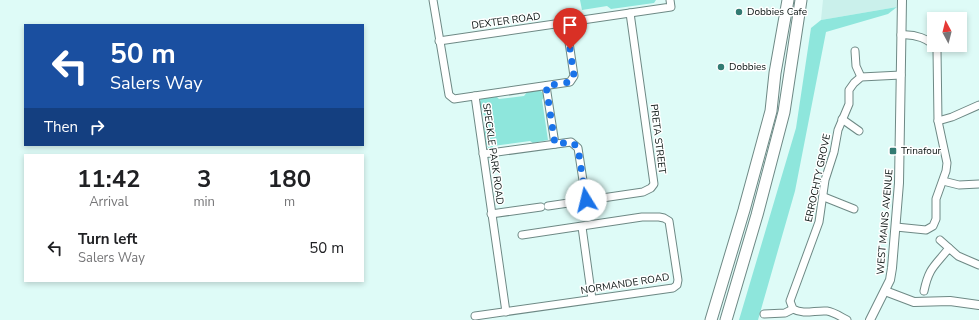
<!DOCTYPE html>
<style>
:root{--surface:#fff;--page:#f6f6f6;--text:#202124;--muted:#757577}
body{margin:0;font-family:"Nunito Sans",sans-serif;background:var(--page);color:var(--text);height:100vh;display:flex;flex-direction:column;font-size:15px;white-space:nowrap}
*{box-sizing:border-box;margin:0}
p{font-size:13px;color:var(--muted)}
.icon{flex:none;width:22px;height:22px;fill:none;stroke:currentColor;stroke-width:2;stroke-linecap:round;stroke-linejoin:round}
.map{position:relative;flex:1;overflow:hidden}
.panel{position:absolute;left:24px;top:154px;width:340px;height:128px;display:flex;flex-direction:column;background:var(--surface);border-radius:0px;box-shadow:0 2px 6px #0003}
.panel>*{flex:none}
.top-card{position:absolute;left:24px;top:24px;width:340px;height:122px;border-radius:0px;box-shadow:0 2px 6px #0003;background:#1a4fa0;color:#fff;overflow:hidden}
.needle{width:26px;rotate:353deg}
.buttons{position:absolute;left:927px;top:12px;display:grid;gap:8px}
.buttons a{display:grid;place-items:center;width:40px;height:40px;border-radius:0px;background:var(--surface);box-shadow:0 2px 6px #0003;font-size:20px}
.pin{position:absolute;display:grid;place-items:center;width:34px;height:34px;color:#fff;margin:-41px -17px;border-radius:50% 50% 50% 0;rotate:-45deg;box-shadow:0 0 4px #0007}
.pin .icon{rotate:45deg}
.me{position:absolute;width:44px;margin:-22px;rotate:351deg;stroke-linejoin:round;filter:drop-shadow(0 0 3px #0008)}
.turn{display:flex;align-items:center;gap:14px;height:84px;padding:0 20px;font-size:18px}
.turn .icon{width:52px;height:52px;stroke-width:2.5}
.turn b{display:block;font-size:28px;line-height:34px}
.then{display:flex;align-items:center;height:38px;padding:0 20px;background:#0003;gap:8px;font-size:15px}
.eta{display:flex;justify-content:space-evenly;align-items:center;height:68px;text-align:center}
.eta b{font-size:24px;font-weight:700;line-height:28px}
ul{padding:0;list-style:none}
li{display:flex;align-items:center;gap:12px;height:52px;padding:0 20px}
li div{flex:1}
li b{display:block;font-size:15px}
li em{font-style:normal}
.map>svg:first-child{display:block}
</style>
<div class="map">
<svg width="979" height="320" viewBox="0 0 979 320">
<rect width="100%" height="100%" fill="#defbf7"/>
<polygon fill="#caf0eb" points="823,0 898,0 897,7 821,20"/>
<g fill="#8ee6dc">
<polygon points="580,0 656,0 654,3 611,9 607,6 582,10"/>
<polygon points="897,7 888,14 826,32 795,191 758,320 739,320 796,128 811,28 821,20"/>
<path d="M540,90L545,96L542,100L548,140L533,143L530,141L493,146L492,150C476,144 492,118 479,106L481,98L496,96L499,99L524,96L528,91Z"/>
</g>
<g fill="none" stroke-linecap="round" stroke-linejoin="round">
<g stroke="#6e8985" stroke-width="9">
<g id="minor">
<polyline points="433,0 449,95 454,99 570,82 574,76 566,22"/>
<polyline points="439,41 671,7 670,0"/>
<polyline points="855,51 856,66 861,77"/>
<polyline points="546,86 555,144"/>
<polyline points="475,96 506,312"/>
<polyline points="842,119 859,131"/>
<polyline points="938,121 952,117 979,105"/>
<polyline points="483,154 571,142 578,148 586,200"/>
<polyline points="943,181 959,185 979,184"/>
<polyline points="824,197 854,209"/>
<polyline points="548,206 643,192 651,188 654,184 630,13"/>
<polyline points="491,214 541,207"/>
<polyline points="582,227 592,299"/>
<path d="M896,227L926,230L933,226L936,219V199L946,171L947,163L938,121L937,50C930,38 914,34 901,35"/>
<polyline points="940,240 949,248"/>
<path d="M924,291C929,267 935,266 949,248L958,256L979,265"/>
<polyline points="764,314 785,313 793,309"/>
<polyline points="475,316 673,288 677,285 678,280 669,221 664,218 659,217 642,217 522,235"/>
<path d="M847,320C841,317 834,312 827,311C815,310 804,315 793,309L790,301L819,222L825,180L834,152L838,130L849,104V90L854,83L861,77L901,75"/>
</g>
</g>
<g stroke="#6e8985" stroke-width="10">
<g id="tertiary">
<polyline points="885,291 914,302 950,301 979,305"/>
<polyline points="870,320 890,280 892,268 899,183 902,0"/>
</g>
</g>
<g stroke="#6e8985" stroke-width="13">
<g id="trunk">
<polyline points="711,320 744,210 771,111 775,73 788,0"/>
<polyline points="726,320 757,215 784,112 801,0"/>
</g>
</g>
<use href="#minor" stroke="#fff" stroke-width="7"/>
<use href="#tertiary" stroke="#fff" stroke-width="8"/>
<use href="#trunk" stroke="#fff" stroke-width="11"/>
</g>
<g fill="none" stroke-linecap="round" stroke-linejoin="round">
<polyline stroke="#1a73e8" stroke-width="7" stroke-dasharray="0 12.6" points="570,49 574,76 570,82 546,86 555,144 572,142 578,148 586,200"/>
</g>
<g fill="#327a72" stroke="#fff" stroke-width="1.5">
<circle cx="739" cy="12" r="4"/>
<circle cx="721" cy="67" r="4"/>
<rect x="889" y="147" width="8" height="8" rx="2"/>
</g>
<g text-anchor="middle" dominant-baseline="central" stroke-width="3" stroke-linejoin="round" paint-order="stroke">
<g font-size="10" fill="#081210" stroke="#fff" text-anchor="start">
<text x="747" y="12">Dobbies Cafe</text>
<text x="729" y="67">Dobbies</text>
<text x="901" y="151">Trinafour</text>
</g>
<g font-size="10" fill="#081210" stroke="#fff">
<text transform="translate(506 21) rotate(-8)">DEXTER ROAD</text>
<text transform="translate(658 139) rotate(83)">PRETA STREET</text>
<text transform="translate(493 154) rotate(82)">SPECKLE PARK ROAD</text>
<text transform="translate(818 178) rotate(-78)">ERROCHTY GROVE</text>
<text transform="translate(885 222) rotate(-85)">WEST MAINS AVENUE</text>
<text transform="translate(625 284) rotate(-9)">NORMANDE ROAD</text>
</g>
</g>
</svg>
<div class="buttons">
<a><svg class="needle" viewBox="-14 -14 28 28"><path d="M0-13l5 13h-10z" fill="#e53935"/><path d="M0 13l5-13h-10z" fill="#757577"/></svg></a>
</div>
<div class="pin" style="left:570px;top:49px;background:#d93025"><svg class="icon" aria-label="arrive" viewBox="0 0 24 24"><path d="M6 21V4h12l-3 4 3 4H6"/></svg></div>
<svg class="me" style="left:586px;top:200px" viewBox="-20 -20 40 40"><circle r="19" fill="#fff"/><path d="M0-13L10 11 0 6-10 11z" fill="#1a73e8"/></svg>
<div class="top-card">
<div class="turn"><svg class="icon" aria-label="left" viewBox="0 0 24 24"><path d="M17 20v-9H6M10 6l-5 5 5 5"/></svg><div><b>50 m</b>Salers Way</div></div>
<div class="then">Then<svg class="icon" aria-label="right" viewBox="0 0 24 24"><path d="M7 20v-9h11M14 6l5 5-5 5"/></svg></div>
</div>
<section class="panel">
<div class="eta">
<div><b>11:42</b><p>Arrival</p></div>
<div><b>3</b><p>min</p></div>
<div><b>180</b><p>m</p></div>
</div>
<ul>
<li><svg class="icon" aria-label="left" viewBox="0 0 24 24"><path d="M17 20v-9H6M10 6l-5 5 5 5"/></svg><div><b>Turn left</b><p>Salers Way</p></div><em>50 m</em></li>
</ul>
</section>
</div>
